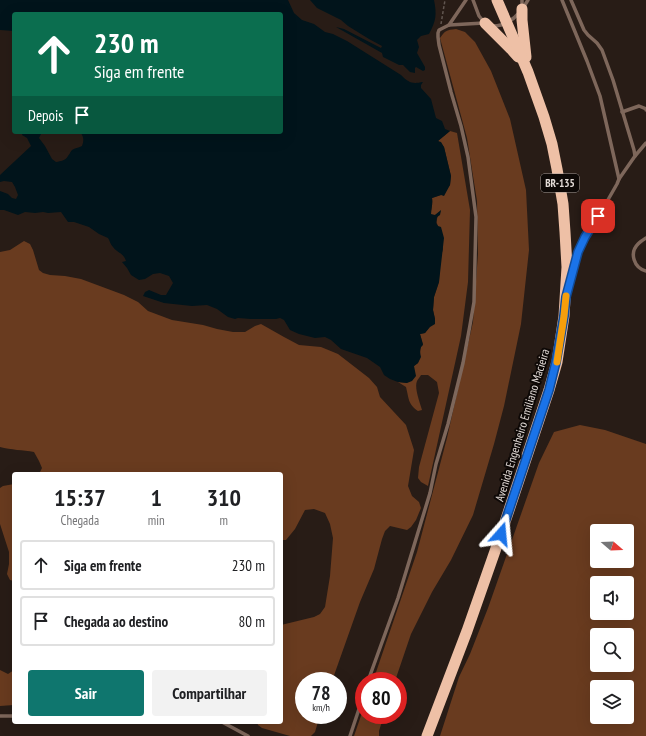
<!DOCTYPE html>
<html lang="pt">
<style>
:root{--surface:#fff;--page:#f2f2f2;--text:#202124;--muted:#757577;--line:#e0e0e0;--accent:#0f766e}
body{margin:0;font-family:"PT Sans Narrow",sans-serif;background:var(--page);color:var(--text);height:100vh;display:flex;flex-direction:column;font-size:15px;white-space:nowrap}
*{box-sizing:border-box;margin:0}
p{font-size:13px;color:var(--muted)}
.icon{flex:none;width:22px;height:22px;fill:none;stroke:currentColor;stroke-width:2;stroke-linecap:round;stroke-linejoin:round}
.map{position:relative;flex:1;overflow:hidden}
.drawer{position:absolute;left:12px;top:472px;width:271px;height:252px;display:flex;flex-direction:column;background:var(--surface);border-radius:4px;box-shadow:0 4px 16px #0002}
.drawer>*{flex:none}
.guide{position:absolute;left:12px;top:12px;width:271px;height:122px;border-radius:4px;box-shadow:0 4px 16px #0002;background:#0b6e4f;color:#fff;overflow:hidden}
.needle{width:26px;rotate:109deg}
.buttons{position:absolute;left:590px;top:524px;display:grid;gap:8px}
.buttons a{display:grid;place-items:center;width:44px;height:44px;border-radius:4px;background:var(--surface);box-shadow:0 4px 16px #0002;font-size:20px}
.speed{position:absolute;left:295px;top:672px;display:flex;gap:8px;font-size:20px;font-weight:700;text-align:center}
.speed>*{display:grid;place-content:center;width:52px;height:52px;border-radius:50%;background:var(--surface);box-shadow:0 4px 16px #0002;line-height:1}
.speed small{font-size:10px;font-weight:400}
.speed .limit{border:6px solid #d22;background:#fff;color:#111}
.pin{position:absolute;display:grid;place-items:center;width:34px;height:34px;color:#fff;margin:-17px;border-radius:8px;box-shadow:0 2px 6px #0006}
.me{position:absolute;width:44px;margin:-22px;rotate:18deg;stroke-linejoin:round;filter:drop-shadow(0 0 3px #0008)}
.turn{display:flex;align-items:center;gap:14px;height:84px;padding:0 16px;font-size:18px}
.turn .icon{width:52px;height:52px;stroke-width:2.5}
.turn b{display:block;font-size:28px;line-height:34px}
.then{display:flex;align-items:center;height:38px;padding:0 16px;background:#0003;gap:8px;font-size:15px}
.eta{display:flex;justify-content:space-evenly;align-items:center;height:68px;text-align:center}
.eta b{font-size:24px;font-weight:700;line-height:28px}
.button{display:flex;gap:8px;margin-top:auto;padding:8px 16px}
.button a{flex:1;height:46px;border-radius:4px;background:var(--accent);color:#fff;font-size:16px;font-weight:700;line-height:46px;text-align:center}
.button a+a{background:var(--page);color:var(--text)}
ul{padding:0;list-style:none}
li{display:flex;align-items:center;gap:12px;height:50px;margin:0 8px 6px;padding:0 8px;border:2px solid var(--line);border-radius:4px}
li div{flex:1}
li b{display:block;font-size:15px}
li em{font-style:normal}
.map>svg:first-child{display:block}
</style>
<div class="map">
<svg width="646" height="736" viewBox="0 0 646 736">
<rect width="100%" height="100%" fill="#281c16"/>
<g fill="#693b1f" fill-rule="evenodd">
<path d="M456,29L465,32L475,42L491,71L510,119L526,190L529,250L521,324L504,406L494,444L473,515L451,560L432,592L411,634L395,681H373L417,552L447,438L473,322L478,254L477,201L467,138L440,38C445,31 446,30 456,29Z"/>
<path d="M450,131L457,133L470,210L468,282L461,336L428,486L421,482L418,478L419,467L439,393L437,382L428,375H421C420,377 418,379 417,381C414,388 420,403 422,410L418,411C408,404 409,399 406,387L398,382L407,383L414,366L418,363L421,347L423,344L420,334L425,333L435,319L433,310L434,297L439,282L440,260L443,249L438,226C435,220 438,216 441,211L435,215H431C431,209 433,204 432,198L441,195L450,185L451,176L444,147L438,141Z"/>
<path d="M24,241L30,244L33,250L39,270L43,273L50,275L65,276L81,279L124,295L138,302L148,311L172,320L203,325L217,329L233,332H245L255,326L261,324L284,337L299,345L321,347L338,354L369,378L377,387L380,397L406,425L414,450L408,486L412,496L419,502L421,508L416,520L411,527L407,530L390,526L385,531L382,539L374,569L360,602L332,681H304V715H320L315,732L311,736H290L262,728L258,725L257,722H281V625L314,617L320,614L325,607L330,576L333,538L330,524L325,513L314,509L305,510L295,529L286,540H281V474H39L42,468L39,461L34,452C23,450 11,450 0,447V252L10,250Z"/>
<path d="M580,425L605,430L646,444V736H440L459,677L470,654L488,608L539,463L554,432ZM597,531H627V561H597ZM597,583H627V613H597ZM597,635H627V665H597ZM597,687H627V717H597Z"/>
<polygon points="14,484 14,581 10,580 7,574 9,564 9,552 0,524 0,488 3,486"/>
<polygon points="0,670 8,674 14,670 14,705 0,706"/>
<polygon points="364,707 364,715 384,715 379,731 379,736 354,736"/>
</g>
<g fill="#01141b">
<path d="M0,0H288L294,13L302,20L314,24L325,32L333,34L347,41L401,75C409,83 412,84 423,82L421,85V88L431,99L436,118L442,121L445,129L450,131L438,141L441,142L444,147L451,176L450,185L444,196L441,195L432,198C433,204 431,209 431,214L435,215L441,210L440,215L437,217L436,223L438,226L441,227L444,238L439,282L434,297L433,310L435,319V324L430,327L425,333L420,334L423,345C419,348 420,352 421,357L418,363L414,366L416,376L412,381L407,383L398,382L390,379L384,375L380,367L367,358L341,349L331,340L325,337L315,338L299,334L290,330L284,320L280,318L276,319H251L238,318L235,319L228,317L217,309L207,305L192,306L164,303L143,296L145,292L149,290L161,295H166L173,283L169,276L160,273L153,274L145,279L139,280L131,275L127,268L122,262L126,261C123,252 117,253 113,247C110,244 110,241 108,238L99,234L89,227L74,222H68L61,212L48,213L43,212L35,213L25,212L18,215L4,210H0V191L8,194L12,198L16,199L18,195L15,187L12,182L4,181L0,182V175L31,146L27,138L22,135L23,132H42L39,138L45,146L52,159L56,162C61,161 65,161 68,156C71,152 69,154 72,150C75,148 78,148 82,146C84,140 84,137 80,132H281V14H14V31L0,30Z"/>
<path d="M310,0H434C437,15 436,21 429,34L421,36L417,40L419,47L417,53L425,67V70L423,71L416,67L415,68V73L410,72L403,65H399L383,57L382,53L336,27L344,29L381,48L382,46L369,39L348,26L341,20L317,8Z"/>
</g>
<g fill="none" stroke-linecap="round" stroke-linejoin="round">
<polyline stroke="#615650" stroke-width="1.5" stroke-dasharray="3 2" stroke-linecap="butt" points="441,24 445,0"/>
<g stroke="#7e675b" stroke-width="3.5">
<polyline points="473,0 479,16 484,22"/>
<polyline points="522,0 522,8"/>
<polyline points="562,0 587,61 600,96 619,179"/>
<polyline points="571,0 584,30 588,35 597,43 602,50 613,80 634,150 635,156"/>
<polyline points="523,8 528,0"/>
<polyline points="449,25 466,0"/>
<path d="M492,26C504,26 512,21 519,13"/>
<polyline points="622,112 639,106 646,109 646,110"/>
<path d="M646,238C643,240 640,242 638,244C629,253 634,268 646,271"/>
<polyline points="571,277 578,252 585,237 605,205 617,184 619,179 635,156 646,143"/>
<polyline points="368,681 398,598 430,493 436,464 448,424 463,363 470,325 474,302 476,217 468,157 461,126 451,92 439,45 438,37 438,33 439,30 449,25 484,23"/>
<polyline points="0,716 14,716"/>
<polyline points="222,722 248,736"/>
<polyline points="350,736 364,694"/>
</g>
<g stroke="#eec0a6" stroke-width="11">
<polyline points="522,9 522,20 526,57"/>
<polyline points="485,23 511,49 518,57"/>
<polyline points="427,736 467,631 501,534 549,390 557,362 564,316 567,267 565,232 563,204 557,169 552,144 544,117 528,72 497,0"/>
</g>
</g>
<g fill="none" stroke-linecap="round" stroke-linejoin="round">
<g stroke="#114b97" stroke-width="10">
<polyline id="route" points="501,534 549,390 556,362 564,316 566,297 578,252 585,237 598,216"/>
</g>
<use href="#route" stroke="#1a73e8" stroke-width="7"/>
<polyline stroke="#f59e0b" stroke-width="7" points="557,362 564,316 566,296"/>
</g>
<g text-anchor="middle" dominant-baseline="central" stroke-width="4" stroke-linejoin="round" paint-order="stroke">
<rect fill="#0d0806" stroke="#a29b98" stroke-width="1" x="541" y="174" width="38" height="18" rx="3"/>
<g font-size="11" font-weight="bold" fill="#e2dad6">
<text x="560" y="183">BR-135</text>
</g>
<g font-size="12" fill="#e2dad6" stroke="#0d0806">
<text transform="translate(522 425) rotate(-73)">Avenida Engenheiro Emiliano Macieira</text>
</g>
</g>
</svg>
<div class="buttons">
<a><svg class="needle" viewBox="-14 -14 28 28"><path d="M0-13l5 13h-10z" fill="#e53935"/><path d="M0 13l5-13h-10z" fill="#757577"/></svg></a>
<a><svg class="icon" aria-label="sound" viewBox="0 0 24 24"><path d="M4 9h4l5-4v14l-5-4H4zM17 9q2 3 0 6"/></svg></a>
<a><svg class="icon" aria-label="search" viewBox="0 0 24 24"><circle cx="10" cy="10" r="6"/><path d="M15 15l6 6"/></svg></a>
<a><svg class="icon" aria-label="layers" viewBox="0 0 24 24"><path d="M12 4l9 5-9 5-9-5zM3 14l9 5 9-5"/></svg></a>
</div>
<div class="speed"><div>78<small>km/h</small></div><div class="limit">80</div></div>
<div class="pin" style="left:598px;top:216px;background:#d93025"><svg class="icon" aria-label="arrive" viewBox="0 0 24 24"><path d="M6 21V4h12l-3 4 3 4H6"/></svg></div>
<svg class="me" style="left:501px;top:534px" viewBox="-20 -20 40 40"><path d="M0-17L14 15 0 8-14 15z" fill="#1a73e8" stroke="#fff" stroke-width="4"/></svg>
<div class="guide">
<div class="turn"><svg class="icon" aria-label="ahead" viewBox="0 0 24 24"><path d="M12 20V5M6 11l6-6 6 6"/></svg><div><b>230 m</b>Siga em frente</div></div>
<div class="then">Depois<svg class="icon" aria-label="arrive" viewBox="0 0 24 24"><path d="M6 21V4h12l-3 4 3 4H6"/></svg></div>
</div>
<section class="drawer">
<div class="eta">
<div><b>15:37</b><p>Chegada</p></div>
<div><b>1</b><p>min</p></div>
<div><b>310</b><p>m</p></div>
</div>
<ul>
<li><svg class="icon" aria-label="ahead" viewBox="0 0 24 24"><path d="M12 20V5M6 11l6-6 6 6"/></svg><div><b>Siga em frente</b></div><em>230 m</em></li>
<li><svg class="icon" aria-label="arrive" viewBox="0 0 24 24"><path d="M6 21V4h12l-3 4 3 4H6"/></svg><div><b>Chegada ao destino</b></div><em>80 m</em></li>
</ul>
<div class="button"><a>Sair</a><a>Compartilhar</a></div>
</section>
</div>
